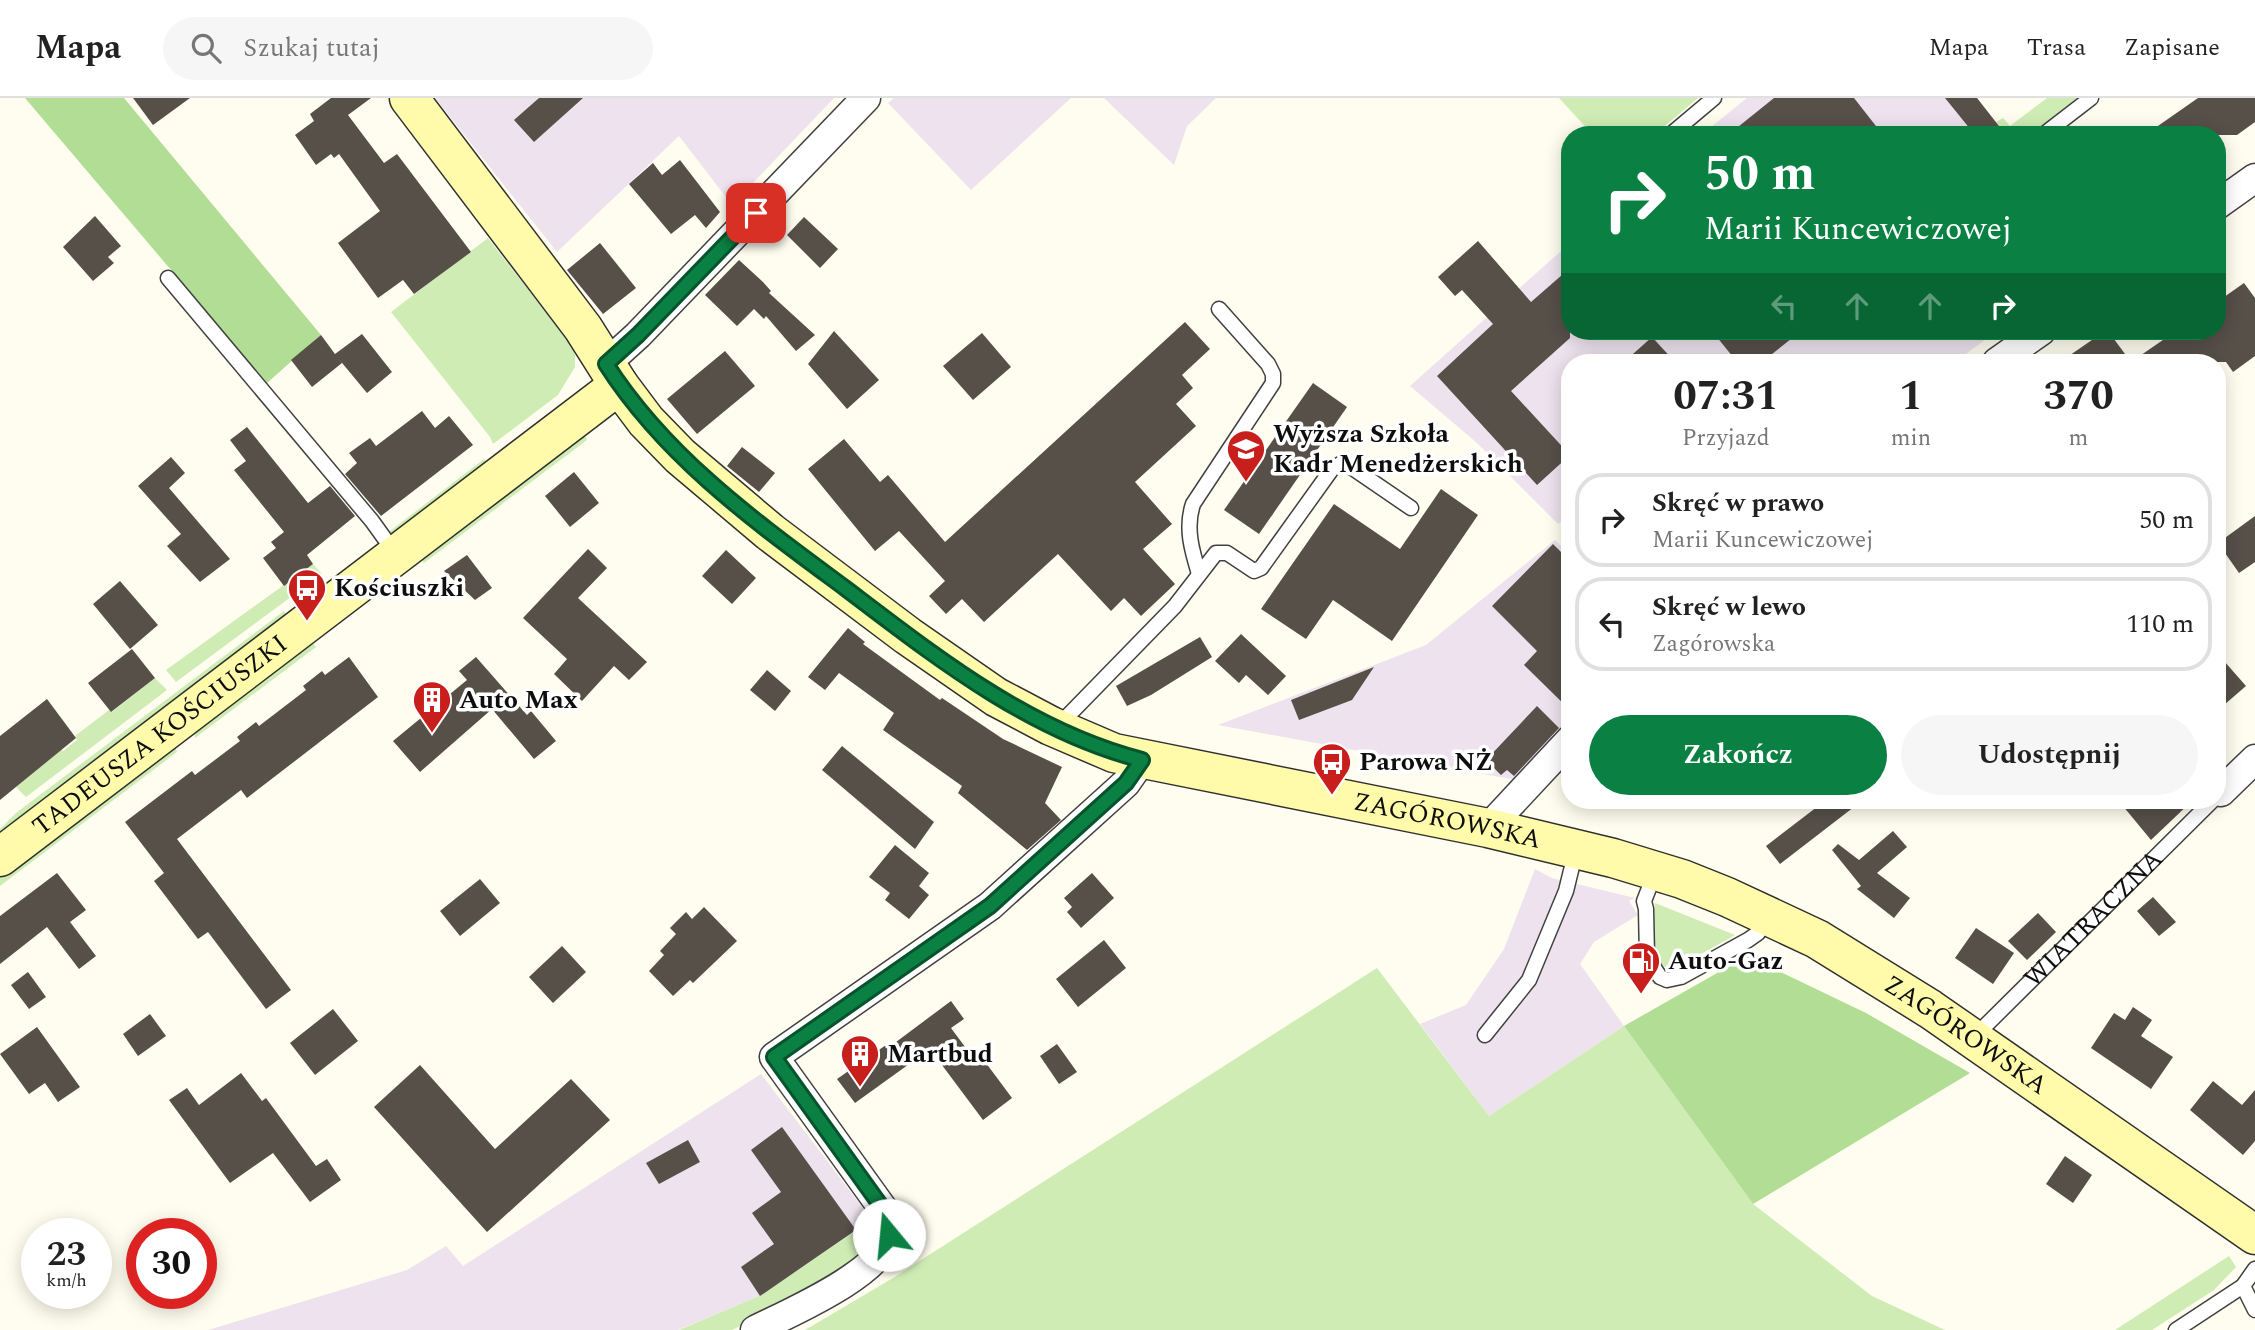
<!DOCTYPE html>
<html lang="pl">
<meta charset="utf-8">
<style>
:root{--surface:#fff;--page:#f6f6f6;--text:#222;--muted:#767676;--line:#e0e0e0;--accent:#0b8043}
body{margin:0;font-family:Spectral,serif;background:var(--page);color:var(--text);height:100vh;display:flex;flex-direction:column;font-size:26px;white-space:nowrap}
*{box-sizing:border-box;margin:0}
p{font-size:23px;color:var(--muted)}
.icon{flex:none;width:38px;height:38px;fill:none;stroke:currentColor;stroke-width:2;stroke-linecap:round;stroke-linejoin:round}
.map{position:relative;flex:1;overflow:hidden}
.sheet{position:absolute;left:1561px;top:256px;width:665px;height:455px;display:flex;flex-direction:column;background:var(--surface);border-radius:28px;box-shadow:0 4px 18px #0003}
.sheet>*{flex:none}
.guide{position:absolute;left:1561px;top:28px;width:665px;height:214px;border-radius:28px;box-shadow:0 4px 18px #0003;background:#0b8043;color:#fff;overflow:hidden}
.speed{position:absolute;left:21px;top:1120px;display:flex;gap:14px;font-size:35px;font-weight:700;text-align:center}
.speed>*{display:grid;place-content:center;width:91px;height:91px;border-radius:50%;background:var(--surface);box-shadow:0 4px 18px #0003;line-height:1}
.speed small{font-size:18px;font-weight:400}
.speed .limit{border:10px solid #d22;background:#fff;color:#111}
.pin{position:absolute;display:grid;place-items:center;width:60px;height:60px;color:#fff;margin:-30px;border-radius:14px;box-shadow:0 4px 10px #0006}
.me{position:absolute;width:77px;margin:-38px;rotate:343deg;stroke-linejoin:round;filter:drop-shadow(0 0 5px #0008)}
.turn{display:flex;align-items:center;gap:24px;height:147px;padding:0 28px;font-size:32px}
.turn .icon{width:91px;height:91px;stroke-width:2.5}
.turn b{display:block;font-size:49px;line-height:60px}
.lanes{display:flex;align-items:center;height:66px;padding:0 28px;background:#0003;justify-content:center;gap:35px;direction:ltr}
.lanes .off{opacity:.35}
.eta{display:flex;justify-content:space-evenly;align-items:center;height:119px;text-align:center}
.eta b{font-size:42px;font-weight:700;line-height:49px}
.button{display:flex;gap:14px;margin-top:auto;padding:14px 28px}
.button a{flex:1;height:80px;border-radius:42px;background:var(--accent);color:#fff;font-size:28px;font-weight:700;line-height:80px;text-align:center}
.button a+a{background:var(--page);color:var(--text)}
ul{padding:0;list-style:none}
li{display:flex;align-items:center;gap:21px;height:94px;margin:0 14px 10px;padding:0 14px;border:4px solid var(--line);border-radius:28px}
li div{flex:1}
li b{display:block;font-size:26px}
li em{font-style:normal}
header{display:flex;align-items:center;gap:42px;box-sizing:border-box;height:98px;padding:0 35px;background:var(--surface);border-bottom:2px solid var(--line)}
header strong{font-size:33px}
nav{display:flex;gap:38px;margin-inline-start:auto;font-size:24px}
.search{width:490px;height:63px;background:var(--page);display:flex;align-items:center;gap:18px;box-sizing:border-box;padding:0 24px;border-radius:38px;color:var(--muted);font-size:26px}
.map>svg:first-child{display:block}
</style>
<header>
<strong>Mapa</strong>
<div class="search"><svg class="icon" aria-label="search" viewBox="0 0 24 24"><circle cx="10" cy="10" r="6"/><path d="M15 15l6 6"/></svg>Szukaj tutaj</div>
<nav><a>Mapa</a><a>Trasa</a><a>Zapisane</a></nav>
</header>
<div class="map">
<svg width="2255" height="1232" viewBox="0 0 2255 1232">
<rect width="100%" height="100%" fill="#fffdef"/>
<g fill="#ede2ed">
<polygon points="435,0 834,0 732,107 679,38 557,154"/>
<polygon points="894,0 1071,0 971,92 888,5"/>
<polygon points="1104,0 1216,0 1187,28 1174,67"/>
<polygon points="1747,0 1977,0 2006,37 1701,37"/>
<polygon points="1570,145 1570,233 1997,233 1955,264 1570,264 1570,416 1558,426 1477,345 1410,288"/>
<polygon points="1555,442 1570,456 1570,623 1516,682 1218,627 1426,547"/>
<polygon points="1535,771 1552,780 1635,800 1629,803 1638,817 1594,844 1580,866 1624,928 1489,1018 1420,926 1466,907 1504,851"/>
<polygon points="761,976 872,1122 759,1198 678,1232 208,1232 407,1172 446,1148 463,1168"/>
</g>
<g fill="#cfecb5">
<polygon points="1559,0 1698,0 1654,37 1593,37"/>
<polygon points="2047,0 2078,0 2030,37 2006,37 1996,24 2003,20 2010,28"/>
<polygon points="488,140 575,252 575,269 558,297 493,346 490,339 391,214"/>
<polygon points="584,336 587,342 424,465 420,460"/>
<polygon points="484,361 489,367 393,438 390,433"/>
<polygon points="313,466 322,476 176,584 166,572"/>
<polygon points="284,513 288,519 0,738 0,731 16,715"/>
<polygon points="312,544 316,549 195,640 194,631"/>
<polygon points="155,580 167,592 26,699 16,689 61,651 63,653 77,642 75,638 109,612 112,614"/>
<polygon points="175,647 177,654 0,788 0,779"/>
<path d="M1655,805L1735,837L1678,869H1665C1647,854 1654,826 1655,805Z"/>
<polygon points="1377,870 1489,1018 1624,928 1753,1106 1872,1198 1945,1232 805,1232 893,1180"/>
<polygon points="872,1122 870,1144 854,1169 821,1191 732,1232 679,1232 759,1198"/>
<polygon points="2229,1158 2236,1169 2214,1192 2152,1232 2115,1232"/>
</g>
<g fill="#b1de94">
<polygon points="25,0 124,0 321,237 267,285"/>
<polygon points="1747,858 1866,915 1970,975 1753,1106 1624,928"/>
</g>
<g fill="#575049">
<polygon points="133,0 190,0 153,27"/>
<polygon points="331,0 371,0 348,17 384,65 397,56 471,154 414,196 403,182 378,200 338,145 380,113 339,56 334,60 331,56 316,67 295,37 314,23 310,16"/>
<polygon points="539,0 583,0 534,44 514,22"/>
<polygon points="1774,0 1854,0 1883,37 1728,37"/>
<polygon points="1945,0 1977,0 2006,37 1975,37"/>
<polygon points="2198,0 2255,0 2255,24 2237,37 2145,37"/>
<polygon points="680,62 720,114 706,130 695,117 671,136 629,86 653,65 662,77"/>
<polygon points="95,118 121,148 108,159 114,165 93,183 63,149"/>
<polygon points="804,119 838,151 820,170 787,137"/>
<polygon points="1478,143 1531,204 1570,170 1570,240 1511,293 1570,357 1537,387 1437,278 1493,226 1462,192 1455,198 1438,179"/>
<polygon points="600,145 636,190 603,216 567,172"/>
<polygon points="739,162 763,184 771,193 769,195 815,237 796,253 766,218 764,221 754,211 737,228 705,197"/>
<polygon points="2244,185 2255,200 2255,258 2233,274 2226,264 2131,264 2176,233 2217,233 2217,204"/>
<polygon points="1185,224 1210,251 1182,277 1193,290 1176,306 1196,328 1135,384 1172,426 1143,451 1175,486 1141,518 1124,500 1111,513 1058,456 984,524 962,501 946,516 929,498 945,483 899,433 875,453 808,371 844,341 880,384 888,377 945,444"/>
<polygon points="834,233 879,282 847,311 808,266"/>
<polygon points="1712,233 1801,233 1762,264 1737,264"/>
<polygon points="2105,233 2108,233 2131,264 2060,264"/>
<polygon points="982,235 1011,269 973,302 943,268"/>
<polygon points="362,236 392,274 367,295 338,260 342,265 312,289 291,262 321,237 335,256"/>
<polygon points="1652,239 1675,264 1624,264"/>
<polygon points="725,253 755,288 697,336 667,301"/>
<polygon points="1313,285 1347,309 1259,436 1224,412"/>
<polygon points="422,313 435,330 449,318 473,347 381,418 345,376 357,365 349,355 370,340 376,348"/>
<polygon points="247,329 308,405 330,388 355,418 307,457 313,466 284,488 263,460 276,450 271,444 284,434 234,372 246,363 230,342"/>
<polygon points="742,349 775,375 759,394 727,368"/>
<polygon points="171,359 185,375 169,390 230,461 200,484 167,448 181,436 138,388"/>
<polygon points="574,374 599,405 570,429 545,398"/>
<polygon points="1441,391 1478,417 1392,543 1333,502 1306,541 1261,511 1334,406 1400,451"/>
<polygon points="2255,418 2255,464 2239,475 2218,445"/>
<polygon points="1553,446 1570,463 1570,612 1524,567 1537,553 1492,508"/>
<polygon points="588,451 607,470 578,500 647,564 629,582 614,568 582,603 554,576 567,561 523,520"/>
<polygon points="726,452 756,480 732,506 702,478"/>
<polygon points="467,457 492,490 475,502 444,473"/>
<polygon points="120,483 158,527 130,551 93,506"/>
<polygon points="848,530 865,544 863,546 940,602 942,600 1003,641 1062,669 1045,705 1061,722 1027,752 958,695 962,688 883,632 894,615 839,575 825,592 808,579"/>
<polygon points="1241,536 1286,578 1268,597 1246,577 1239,585 1215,563"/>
<polygon points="1200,539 1212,559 1151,597 1127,608 1116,588"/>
<polygon points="132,551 155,580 111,614 88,585"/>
<polygon points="2217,555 2246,588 2217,613"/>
<polygon points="349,559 378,599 247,700 241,692 177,741 291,892 266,911 208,834 198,841 154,783 164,775 125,724 192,673 195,677 240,643 237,639 256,624 259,628 306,592 303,588 322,573 325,577"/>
<polygon points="476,559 527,617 531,613 556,643 534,661 492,611 420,674 393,643 467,582 459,573"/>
<polygon points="1374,569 1352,602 1299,622 1291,602"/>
<polygon points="767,572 791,593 775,613 750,592"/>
<polygon points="47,601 76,640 0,702 0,638"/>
<polygon points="1537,608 1559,630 1514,678 1507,672 1501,677 1486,662"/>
<polygon points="842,648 934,724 915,751 822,672"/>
<polygon points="1826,702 1863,702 1780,766 1766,748"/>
<polygon points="2118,702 2193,702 2151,742"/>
<polygon points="1893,733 1907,749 1877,775 1910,800 1894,820 1857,791 1861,788 1832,752 1838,746 1859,762"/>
<polygon points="895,747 929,775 919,788 929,797 909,821 885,802 890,795 869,779"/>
<polygon points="57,775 86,812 70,824 96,858 79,871 47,829 0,866 0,818"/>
<polygon points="1092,775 1114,800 1081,830 1067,814 1072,809 1064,800"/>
<polygon points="480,781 500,805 460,838 440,813"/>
<polygon points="2153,799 2176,824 2159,838 2137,813"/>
<polygon points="704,809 737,843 693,885 690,882 673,898 649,873 664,857 660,853 676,836 670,830 686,814 692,821"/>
<polygon points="2038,815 2056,834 2027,862 2008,843"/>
<polygon points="1976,830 2014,855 1993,886 1955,860"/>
<polygon points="1104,842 1126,870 1078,909 1056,881"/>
<polygon points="562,848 586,874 553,905 529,879"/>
<polygon points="28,874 46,899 29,911 11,887"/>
<polygon points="951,903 964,921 951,930 977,965 983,961 1012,1000 983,1022 930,951 855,1005 837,981 886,947 888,950"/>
<polygon points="2133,909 2152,922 2141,938 2173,959 2151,991 2091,950 2114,915 2125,922"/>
<polygon points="333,911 358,943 315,977 290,945"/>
<polygon points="150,916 166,938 138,958 123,936"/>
<polygon points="37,929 80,989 58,1004 45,985 29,996 0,956"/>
<polygon points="1057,946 1077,974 1059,986 1040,958"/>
<polygon points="420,967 495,1051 571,981 610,1022 487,1134 374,1009"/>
<polygon points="241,975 262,1003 266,1000 316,1068 327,1061 341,1082 310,1104 273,1055 230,1085 169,1002 187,990 199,1007"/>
<polygon points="2213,983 2242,1007 2255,992 2255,1043 2243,1057 2190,1012"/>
<polygon points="782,1029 856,1132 760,1198 741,1169 774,1146 752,1115 781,1094 751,1052"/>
<polygon points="688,1042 700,1064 659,1086 646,1065"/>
<polygon points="2065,1058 2092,1077 2073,1105 2046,1086"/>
</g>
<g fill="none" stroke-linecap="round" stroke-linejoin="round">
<g stroke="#414141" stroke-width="17">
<g id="lane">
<polyline points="1670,37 1714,0"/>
<polyline points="2043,37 2091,0"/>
<polyline points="168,180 372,423 395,455"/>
<path d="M1199,476C1192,453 1185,430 1193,406L1273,285V276L1268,266L1219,211"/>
<polyline points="1058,628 1175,508 1216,455 1227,455 1254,473 1261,470 1332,371 1342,365 1354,371 1411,410"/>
<polyline points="1655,775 1644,803 1646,811 1647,859 1660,879 1667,882 1681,879 1748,842 1758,835 1766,820"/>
<polyline points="1485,937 1529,882 1566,793 1576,752"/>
<path id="s1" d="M1974,939L2213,702"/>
<polyline points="2243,1188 2255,1212"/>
<polyline points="2176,1232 2243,1188 2255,1171"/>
</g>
</g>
<g stroke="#414141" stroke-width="31">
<g id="street">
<polyline points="2217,107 2255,80"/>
<polyline points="1997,264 2041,233"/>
<polyline points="606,266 638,237 866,0"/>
<polyline points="2217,689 2221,694 2255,661"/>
<polyline points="1488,730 1570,642"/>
<path d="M755,1232C787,1216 886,1174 889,1136C890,1130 887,1121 886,1115L774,959L990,808L1126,685L1142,662"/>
</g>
</g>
<g stroke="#303030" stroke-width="41">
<g id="secondary">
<path id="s2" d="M409,0L583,230L619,287L646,323L680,358L770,434L908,538L996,599L1051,628L1114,655L1488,730L1613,760L1682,781L1727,799L1817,841L1930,911L2255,1137"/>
<path id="s3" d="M0,759L619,287"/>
</g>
</g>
<use href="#lane" stroke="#fff" stroke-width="14"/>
<use href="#street" stroke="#fff" stroke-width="28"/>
<use href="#secondary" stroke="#fffbaa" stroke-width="38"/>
</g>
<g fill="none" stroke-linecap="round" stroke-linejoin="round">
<g stroke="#07532c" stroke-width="18">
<path id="route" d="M756,115L638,237L606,266C666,360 756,424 845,490C936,559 1029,633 1142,662L1126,685L990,808L774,959L886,1115L889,1137"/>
</g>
<use href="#route" stroke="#0b8043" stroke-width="12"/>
</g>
<defs>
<g id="university-pin" transform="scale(2.0125)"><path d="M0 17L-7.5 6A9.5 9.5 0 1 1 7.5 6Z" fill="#c81e1c" stroke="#fff"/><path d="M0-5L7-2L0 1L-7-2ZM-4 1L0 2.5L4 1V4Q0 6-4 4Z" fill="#fff"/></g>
<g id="bus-pin" transform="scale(2.0125)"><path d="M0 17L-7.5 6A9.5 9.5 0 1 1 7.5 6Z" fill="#c81e1c" stroke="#fff"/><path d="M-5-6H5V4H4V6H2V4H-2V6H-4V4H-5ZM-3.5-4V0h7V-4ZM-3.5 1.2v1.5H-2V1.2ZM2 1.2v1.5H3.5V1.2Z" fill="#fff"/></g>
<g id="building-pin" transform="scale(2.0125)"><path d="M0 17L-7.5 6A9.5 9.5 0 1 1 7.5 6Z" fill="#c81e1c" stroke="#fff"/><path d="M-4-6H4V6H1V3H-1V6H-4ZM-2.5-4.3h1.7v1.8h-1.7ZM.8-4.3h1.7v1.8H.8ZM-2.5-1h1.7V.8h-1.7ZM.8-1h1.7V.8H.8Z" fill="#fff"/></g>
<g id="fuel-pin" transform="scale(2.0125)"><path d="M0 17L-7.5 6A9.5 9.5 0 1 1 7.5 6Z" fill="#c81e1c" stroke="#fff"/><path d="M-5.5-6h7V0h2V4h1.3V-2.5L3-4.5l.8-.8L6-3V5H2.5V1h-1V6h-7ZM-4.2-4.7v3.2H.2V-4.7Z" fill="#fff"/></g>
</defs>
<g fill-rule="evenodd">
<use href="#university-pin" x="1246" y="351"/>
<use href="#bus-pin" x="307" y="490"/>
<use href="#building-pin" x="432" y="602"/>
<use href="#bus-pin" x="1332" y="664"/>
<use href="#fuel-pin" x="1641" y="863"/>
<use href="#building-pin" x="860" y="956"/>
</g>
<g text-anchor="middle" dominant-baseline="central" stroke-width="7" stroke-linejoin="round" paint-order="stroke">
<g font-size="26" font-weight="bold" fill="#0e0e0e" stroke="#fff" text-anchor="start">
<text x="1273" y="336">Wyższa Szkoła<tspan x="1273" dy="30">Kadr Menedżerskich</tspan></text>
<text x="334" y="490">Kościuszki</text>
<text x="459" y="602">Auto Max</text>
<text x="1359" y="664">Parowa NŻ</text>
<text x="1668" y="863">Auto-Gaz</text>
<text x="887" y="956">Martbud</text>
</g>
<g font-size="26" fill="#0e0e0e" stroke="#fff">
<text stroke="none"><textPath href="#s3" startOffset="201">TADEUSZA KOŚCIUSZKI</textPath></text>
<text stroke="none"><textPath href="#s2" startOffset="1318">ZAGÓROWSKA</textPath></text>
<text stroke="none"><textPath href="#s1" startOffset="168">WIATRACZNA</textPath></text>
<text stroke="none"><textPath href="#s2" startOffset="1885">ZAGÓROWSKA</textPath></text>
</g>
</g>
</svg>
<div class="speed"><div>23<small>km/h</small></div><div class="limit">30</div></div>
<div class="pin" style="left:756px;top:115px;background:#d93025"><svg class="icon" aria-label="arrive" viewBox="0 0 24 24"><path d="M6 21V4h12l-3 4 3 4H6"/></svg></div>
<svg class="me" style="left:889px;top:1137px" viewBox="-20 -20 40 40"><circle r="19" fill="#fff"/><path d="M0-13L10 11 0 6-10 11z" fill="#0b8043"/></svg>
<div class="guide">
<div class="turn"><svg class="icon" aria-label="right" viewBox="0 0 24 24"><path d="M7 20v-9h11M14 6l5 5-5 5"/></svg><div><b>50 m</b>Marii Kuncewiczowej</div></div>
<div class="lanes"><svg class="icon off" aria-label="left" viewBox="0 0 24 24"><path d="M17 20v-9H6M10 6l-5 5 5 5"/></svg><svg class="icon off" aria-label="ahead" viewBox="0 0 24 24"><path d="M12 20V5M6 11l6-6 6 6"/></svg><svg class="icon off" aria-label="ahead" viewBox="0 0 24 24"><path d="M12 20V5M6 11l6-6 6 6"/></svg><svg class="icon" aria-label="right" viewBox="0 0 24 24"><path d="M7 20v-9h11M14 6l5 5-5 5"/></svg></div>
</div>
<section class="sheet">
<div class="eta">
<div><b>07:31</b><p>Przyjazd</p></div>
<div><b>1</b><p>min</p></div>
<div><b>370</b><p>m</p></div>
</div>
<ul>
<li><svg class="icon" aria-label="right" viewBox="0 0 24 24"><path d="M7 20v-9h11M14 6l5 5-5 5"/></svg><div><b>Skręć w prawo</b><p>Marii Kuncewiczowej</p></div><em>50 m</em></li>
<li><svg class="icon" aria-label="left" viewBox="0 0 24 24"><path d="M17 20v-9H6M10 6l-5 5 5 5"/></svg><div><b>Skręć w lewo</b><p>Zagórowska</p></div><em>110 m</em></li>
</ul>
<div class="button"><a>Zakończ</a><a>Udostępnij</a></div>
</section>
</div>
